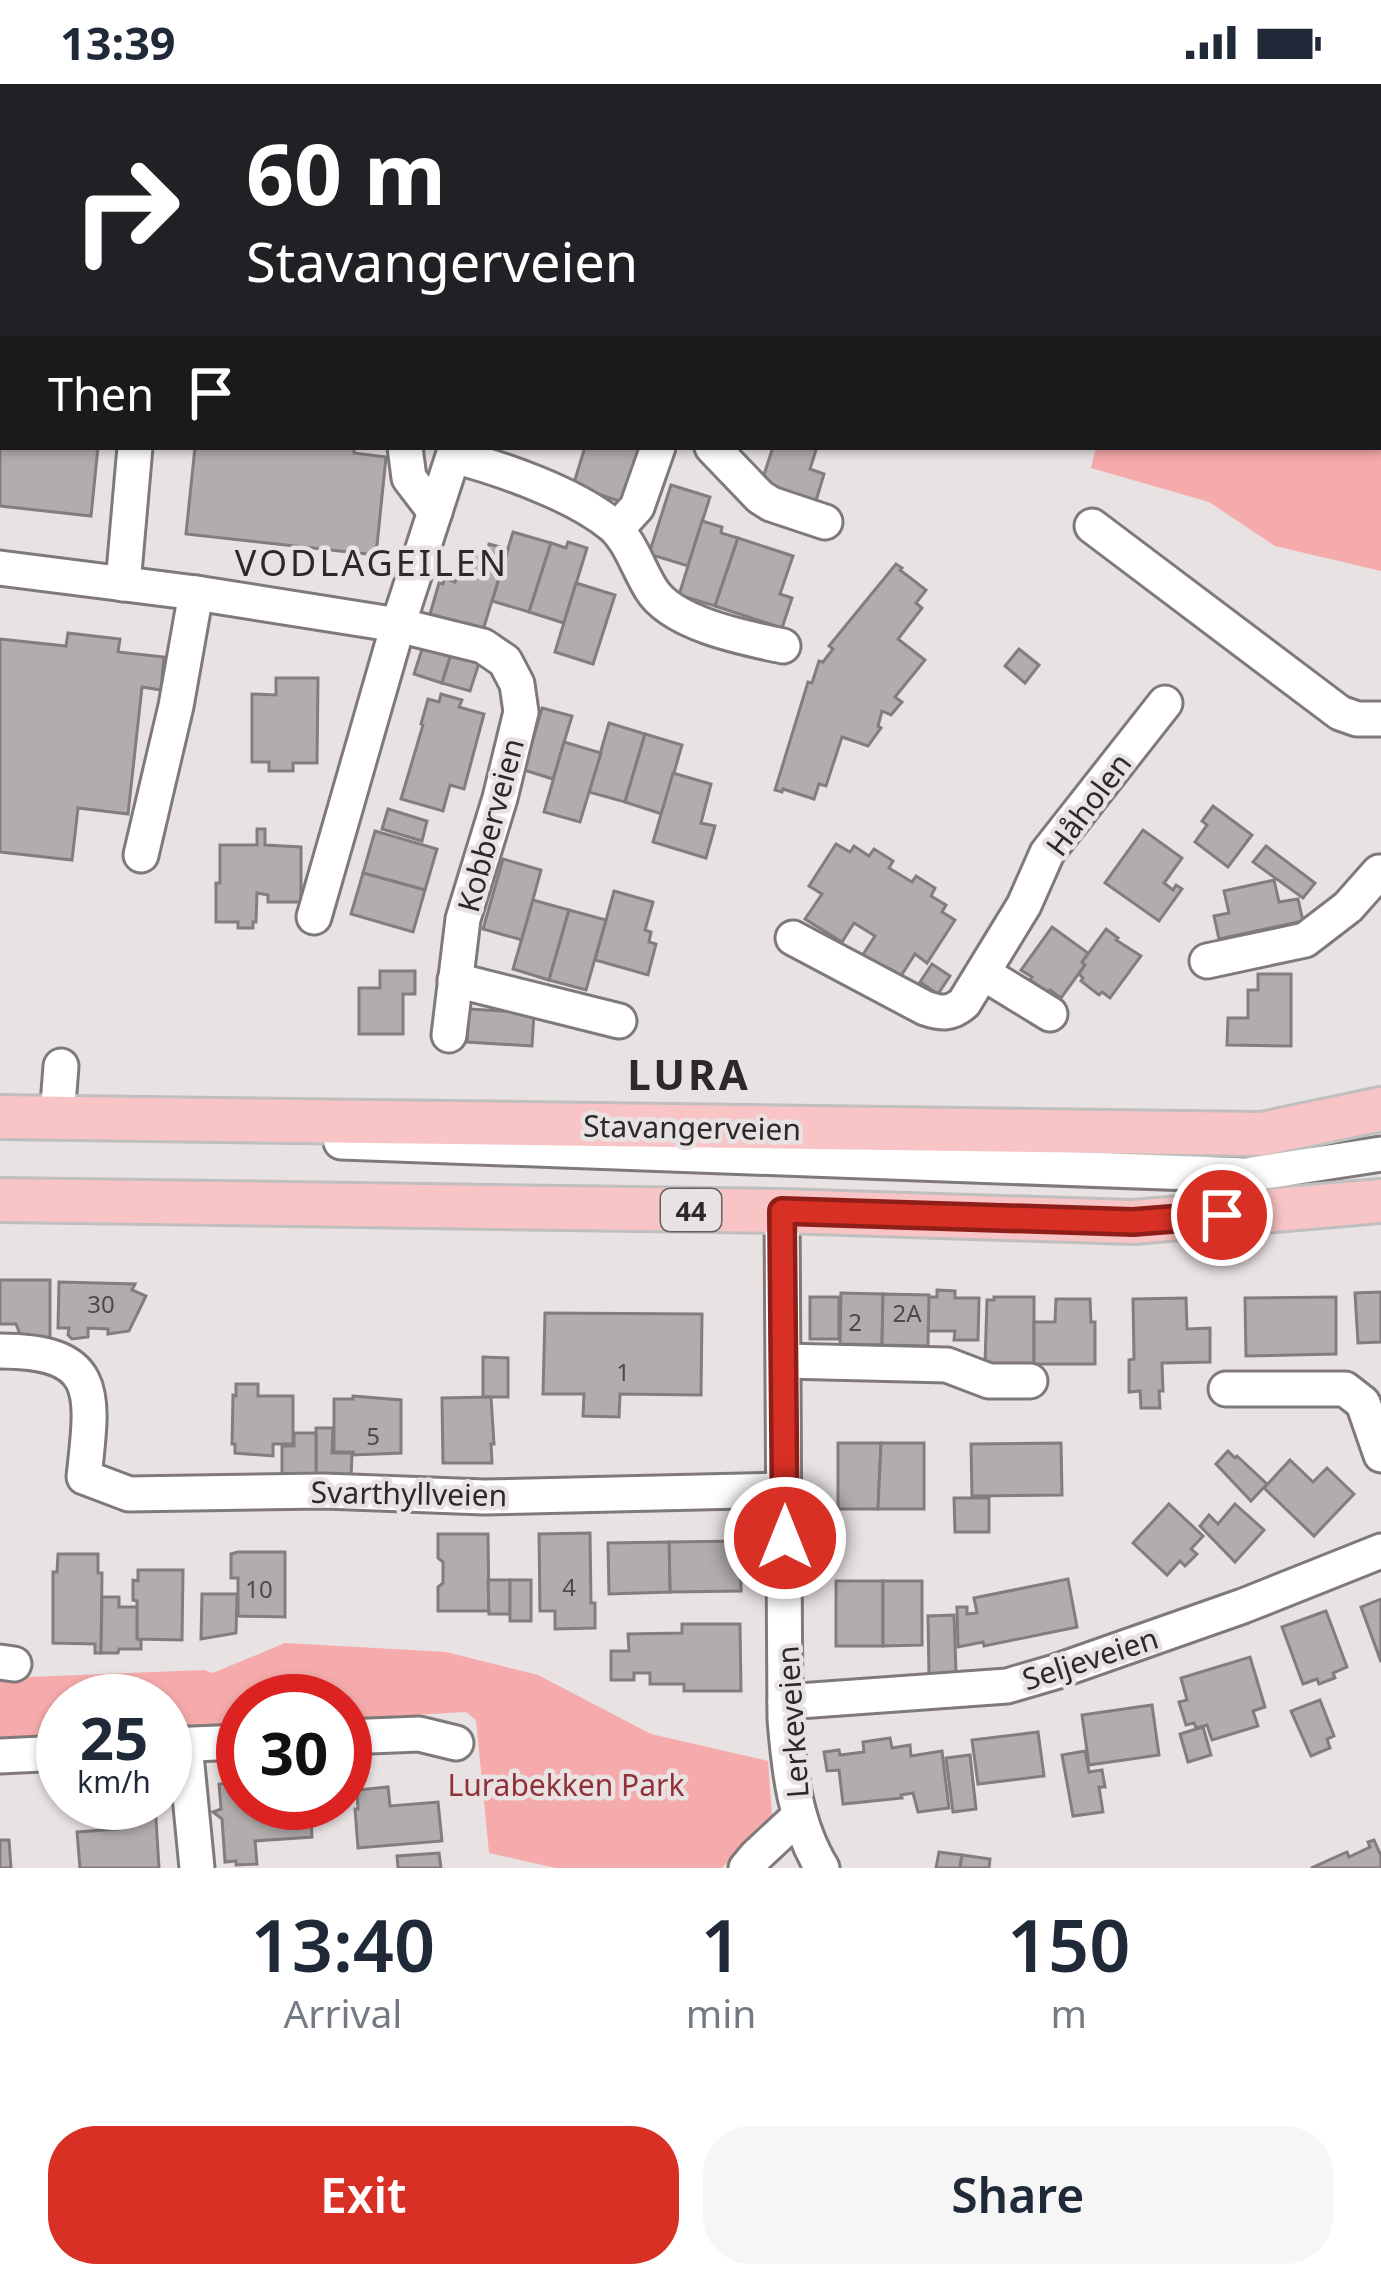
<!DOCTYPE html>
<meta charset="utf-8">
<style>
:root{--surface:#fff;--page:#f6f6f7;--text:#1f2937;--muted:#747a83;--accent:#d93025}
body{margin:0;font-family:"Noto Sans",sans-serif;background:var(--page);color:var(--text);height:100vh;display:flex;flex-direction:column;font-size:45px;white-space:nowrap}
*{box-sizing:border-box;margin:0}
p{font-size:39px;color:var(--muted)}
.icon{flex:none;width:66px;height:66px;fill:none;stroke:currentColor;stroke-width:2;stroke-linecap:round;stroke-linejoin:round}
.map{position:relative;height:1784px;overflow:hidden}
.drawer{display:flex;flex-direction:column;background:var(--surface);flex:1}
.drawer>*{flex:none}
.guide{position:absolute;left:0px;top:0px;width:1383px;height:366px;box-shadow:0 3px 9px #0004;background:#202124;color:#fff;overflow:hidden}
.speed{position:absolute;left:36px;top:1590px;display:flex;gap:24px;font-size:60px;font-weight:700;text-align:center}
.speed>*{display:grid;place-content:center;width:156px;height:156px;border-radius:50%;background:var(--surface);box-shadow:0 3px 9px #0004;line-height:1}
.speed small{font-size:30px;font-weight:400}
.speed .limit{border:18px solid #d22;background:#fff;color:#111}
.pin{position:absolute;display:grid;place-items:center;width:102px;height:102px;color:#fff;margin:-51px;border:6px solid #fff;border-radius:50%;box-shadow:0 3px 12px #0007}
.me{position:absolute;width:132px;margin:-66px;rotate:0deg;stroke-linejoin:round;filter:drop-shadow(0 0 9px #0008)}
.turn{display:flex;align-items:center;gap:42px;height:252px;padding:0 48px;font-size:54px}
.turn .icon{width:156px;height:156px;stroke-width:2.5}
.turn b{display:block;font-size:84px;line-height:102px}
.then{display:flex;align-items:center;height:114px;padding:0 48px;background:#0003;gap:24px;font-size:45px}
.eta{display:flex;justify-content:space-evenly;align-items:center;height:204px;text-align:center}
.eta b{font-size:72px;font-weight:600;line-height:84px}
.primary-button{display:flex;gap:24px;margin-top:auto;padding:24px 48px}
.primary-button a{flex:1;height:138px;border-radius:48px;background:var(--accent);color:#fff;font-size:48px;font-weight:600;line-height:138px;text-align:center}
.primary-button a+a{background:var(--page);color:var(--text)}
.status{display:flex;justify-content:space-between;align-items:center;height:84px;padding:0 60px;background:var(--surface);direction:ltr}
.status svg{height:33px;fill:currentColor}
.map>svg:first-child{display:block}
</style>
<div class="status"><b>13:39</b><svg viewBox="0 0 49 12"><path d="M0 12V9h3v3zM5 12V6h3v6zM10 12V3h3v9zM15 12V0h3v12zM26 1h20v11H26zM47 4h2v5h-2z"/></svg></div>
<div class="map">
<svg width="1381" height="1784" viewBox="0 0 1381 1784">
<rect width="100%" height="100%" fill="#e9e2e2"/>
<g fill="#f5aaab">
<polygon points="917,0 1381,0 1381,487 1275,462 1209,418 1091,384 1096,363 1380,363 1380,3 919,3"/>
<polygon points="285,1559 446,1568 538,1591 651,1650 768,1677 772,1731 722,1784 556,1784 489,1769 476,1636 466,1628 345,1635 345,1617 243,1617 243,1642 165,1647 165,1617 63,1617 63,1654 0,1658 0,1590 29,1593 204,1586 213,1589"/>
</g>
<g fill="#b3acac" stroke="#837d7d" stroke-width="3">
<rect x="630" y="0" width="147" height="3"/>
<polygon points="0,229 3,230 3,363 98,363 91,432 0,422"/>
<polygon points="195,363 354,363 354,369 386,373 376,471 186,450"/>
<polygon points="585,363 643,363 625,419 573,402"/>
<polygon points="773,363 817,363 810,385 824,390 815,420 760,403"/>
<polygon points="671,401 710,413 688,482 649,470"/>
<polygon points="702,437 722,443 721,449 738,454 715,522 679,511"/>
<polygon points="513,448 551,459 529,528 492,517"/>
<polygon points="738,454 793,472 780,510 792,514 782,544 715,522"/>
<polygon points="568,458 587,464 564,539 529,528 551,459 566,464"/>
<polygon points="489,460 508,465 483,546 430,530 439,499 443,500 445,494 455,498 465,465 486,472"/>
<polygon points="896,480 902,484 900,486 926,506 916,519 922,524 898,555 925,576 895,613 902,618 891,631 882,627 878,642 881,644 868,662 842,653 826,702 819,700 814,715 783,705 782,708 775,706 808,598 812,599 819,577 823,578 833,565 829,562"/>
<polygon points="576,499 615,511 593,580 555,568"/>
<polygon points="68,549 120,555 118,568 164,573 161,606 142,603 128,730 78,724 72,776 0,768 0,555 66,562"/>
<polygon points="425,556 453,564 442,599 414,590"/>
<polygon points="453,564 481,573 470,607 442,599"/>
<polygon points="1019,565 1039,581 1025,599 1005,582"/>
<polygon points="276,594 318,594 317,679 293,679 293,687 269,687 269,678 252,678 252,610 276,611"/>
<polygon points="441,610 462,616 459,623 484,630 464,705 450,701 443,727 401,715 423,641 421,640 428,615 439,618"/>
<polygon points="542,624 572,632 553,695 524,686"/>
<polygon points="609,639 645,650 625,718 589,708"/>
<polygon points="645,650 682,661 662,730 625,718"/>
<polygon points="564,658 601,669 580,738 544,728"/>
<polygon points="673,689 711,700 701,739 715,742 706,774 653,758"/>
<polygon points="1213,722 1252,751 1228,783 1195,758 1207,741 1202,737"/>
<polygon points="388,725 427,737 422,757 382,745"/>
<polygon points="257,745 265,745 265,761 301,763 301,818 268,818 268,811 257,809 256,838 253,838 253,844 238,844 238,838 216,838 216,799 220,799 220,761 257,761"/>
<polygon points="1143,746 1182,774 1164,799 1173,806 1176,801 1182,805 1159,837 1105,799"/>
<polygon points="375,747 437,765 425,806 363,789"/>
<polygon points="836,760 850,768 854,762 869,772 874,765 893,777 889,784 912,798 916,792 935,804 931,812 946,821 942,828 955,836 927,879 915,870 899,895 862,872 875,852 854,839 842,858 805,835 822,810 809,802"/>
<polygon points="1266,762 1315,799 1303,814 1253,778"/>
<polygon points="503,775 541,786 522,856 483,845"/>
<polygon points="363,789 425,806 413,848 351,830"/>
<polygon points="1274,796 1279,818 1298,815 1303,837 1219,855 1214,832 1229,829 1224,807"/>
<polygon points="614,807 653,818 645,846 651,848 649,858 656,860 648,891 595,876"/>
<polygon points="533,816 569,826 549,896 513,885"/>
<polygon points="569,826 606,836 586,906 549,896"/>
<polygon points="1052,843 1088,869 1082,878 1085,881 1061,914 1050,906 1048,909 1030,896 1032,893 1021,886"/>
<polygon points="1106,845 1118,854 1116,856 1141,872 1110,914 1102,908 1099,911 1081,897 1083,894 1079,890 1085,881 1082,878"/>
<polygon points="932,880 950,892 938,910 920,898"/>
<polygon points="380,887 415,887 415,910 403,910 403,950 359,950 359,904 380,904"/>
<polygon points="1258,890 1291,890 1291,962 1227,961 1228,934 1248,934 1248,906 1258,906"/>
<polygon points="469,925 534,929 532,962 467,958"/>
<polygon points="0,1196 50,1196 50,1255 22,1255 16,1240 0,1240"/>
<polygon points="59,1198 135,1200 132,1206 146,1212 129,1247 108,1250 108,1245 88,1244 88,1253 72,1255 68,1251 69,1244 58,1244"/>
<polygon points="937,1206 955,1207 955,1214 979,1214 978,1256 954,1256 955,1247 928,1247 928,1213 937,1213"/>
<polygon points="1381,1208 1381,1258 1358,1259 1355,1209"/>
<polygon points="841,1209 883,1210 882,1261 840,1260"/>
<polygon points="883,1210 929,1211 928,1262 882,1261"/>
<rect x="810" y="1213" width="29" height="42"/>
<polygon points="994,1213 1034,1213 1034,1280 985,1280 987,1216 994,1216"/>
<polygon points="1336,1213 1336,1270 1246,1272 1245,1214"/>
<polygon points="1186,1214 1187,1245 1210,1244 1210,1278 1162,1279 1163,1307 1159,1307 1160,1324 1141,1324 1140,1307 1129,1308 1129,1276 1134,1275 1133,1215"/>
<polygon points="1056,1215 1090,1215 1091,1238 1095,1238 1095,1280 1034,1280 1034,1238 1055,1238"/>
<polygon points="545,1229 702,1230 701,1311 620,1310 619,1333 583,1332 584,1310 543,1310"/>
<polygon points="483,1273 508,1274 508,1313 483,1313"/>
<polygon points="236,1300 258,1300 258,1312 293,1312 293,1360 273,1360 273,1372 235,1369 235,1360 232,1360 233,1311 236,1312"/>
<polygon points="353,1312 401,1316 401,1369 353,1371 353,1368 334,1368 334,1315 353,1315"/>
<polygon points="491,1313 494,1360 491,1360 492,1379 443,1379 442,1314"/>
<polygon points="316,1344 333,1344 332,1369 352,1369 351,1394 316,1394"/>
<polygon points="294,1349 316,1349 316,1394 282,1394 282,1362 294,1362"/>
<polygon points="838,1359 881,1359 878,1425 838,1425"/>
<polygon points="881,1359 924,1359 924,1425 878,1425"/>
<polygon points="1061,1359 1062,1411 972,1412 971,1360"/>
<polygon points="1228,1367 1235,1374 1237,1372 1267,1400 1251,1417 1216,1380"/>
<polygon points="1290,1376 1313,1398 1327,1384 1354,1410 1314,1452 1264,1404"/>
<polygon points="954,1414 989,1414 989,1448 955,1448"/>
<polygon points="1169,1420 1203,1452 1191,1465 1197,1470 1185,1482 1180,1477 1167,1491 1133,1459"/>
<polygon points="1235,1420 1264,1446 1235,1478 1200,1442 1209,1431 1218,1440"/>
<polygon points="590,1449 591,1519 595,1519 595,1544 555,1545 555,1527 540,1527 539,1450"/>
<polygon points="438,1450 488,1450 489,1527 438,1527 438,1503 443,1499 443,1478 438,1474"/>
<polygon points="740,1457 741,1507 670,1508 669,1458"/>
<polygon points="669,1458 670,1508 609,1510 608,1459"/>
<polygon points="238,1468 285,1468 285,1533 238,1532 238,1494 231,1494 231,1470"/>
<polygon points="58,1470 98,1470 98,1489 102,1489 101,1569 95,1569 95,1560 53,1559 53,1488 57,1488"/>
<polygon points="138,1486 183,1486 182,1556 137,1555 137,1517 133,1516 133,1496 138,1497"/>
<polygon points="1068,1495 1077,1543 984,1562 983,1558 958,1563 957,1523 967,1523 967,1530 977,1529 974,1514"/>
<polygon points="488,1496 510,1496 510,1530 489,1530"/>
<rect x="510" y="1496" width="21" height="41"/>
<rect x="836" y="1497" width="47" height="65"/>
<polygon points="883,1497 922,1497 922,1561 883,1562"/>
<polygon points="202,1510 237,1510 236,1549 201,1555"/>
<polygon points="102,1513 119,1513 119,1523 137,1523 137,1555 141,1556 141,1565 119,1565 118,1569 101,1569"/>
<polygon points="1381,1515 1381,1578 1361,1523"/>
<polygon points="1326,1527 1347,1583 1333,1589 1335,1594 1319,1600 1317,1595 1303,1600 1282,1543"/>
<polygon points="954,1531 956,1589 929,1590 928,1532"/>
<polygon points="682,1540 740,1540 741,1607 684,1607 684,1600 650,1600 650,1589 634,1589 634,1596 611,1596 611,1567 629,1567 628,1550 682,1549"/>
<polygon points="1250,1573 1265,1623 1253,1627 1258,1642 1212,1656 1207,1641 1196,1644 1194,1639 1186,1641 1179,1618 1187,1616 1181,1594"/>
<polygon points="1320,1616 1334,1652 1327,1655 1330,1664 1311,1672 1291,1627"/>
<polygon points="1152,1621 1159,1671 1089,1681 1082,1631"/>
<polygon points="1203,1643 1211,1671 1188,1678 1180,1650"/>
<polygon points="1038,1648 1044,1692 978,1700 972,1656"/>
<polygon points="890,1654 892,1664 910,1661 911,1672 942,1667 949,1724 918,1728 913,1709 901,1711 902,1714 843,1720 839,1686 827,1687 824,1668 839,1666 840,1671 864,1668 863,1658"/>
<polygon points="1085,1667 1089,1688 1102,1686 1105,1703 1099,1703 1103,1728 1073,1732 1062,1671"/>
<polygon points="970,1671 976,1725 953,1728 946,1674"/>
<polygon points="243,1698 243,1719 310,1719 312,1753 255,1757 257,1780 236,1781 236,1777 225,1778 222,1735 213,1728 221,1725 219,1700"/>
<polygon points="388,1703 390,1722 438,1718 442,1757 358,1764 355,1725 358,1725 357,1706"/>
<polygon points="115,1719 155,1719 159,1784 80,1784 77,1748 117,1745"/>
<polygon points="0,1756 9,1756 11,1784 0,1784"/>
<polygon points="1374,1756 1381,1772 1381,1784 1311,1784 1347,1768 1349,1773 1370,1763 1368,1758"/>
<polygon points="939,1768 962,1771 960,1784 936,1784"/>
<polygon points="439,1769 441,1784 398,1784 397,1772"/>
<polygon points="962,1771 990,1775 989,1784 960,1784"/>
</g>
<g fill="none" stroke-linecap="round" stroke-linejoin="round">
<g stroke="#7f7979" stroke-width="39">
<g id="minor">
<polyline points="412,0 414,3"/>
<polyline points="299,3 303,0"/>
<polyline points="0,208 3,208"/>
<polyline points="405,363 409,394 435,428"/>
<polyline points="712,363 760,413 771,420 825,438"/>
<path d="M454,372C502,385 575,410 613,442C630,457 639,486 651,505C672,540 745,554 783,562"/>
<polyline points="1092,442 1340,629 1357,635 1381,635"/>
<polyline points="617,445 637,423 658,363"/>
<polyline points="0,484 196,509 398,541 483,562 505,577 517,600 521,628 500,714 463,835 449,951"/>
<polyline points="123,500 135,363"/>
<polyline points="141,771 176,622 196,509"/>
<polyline points="314,833 398,541 456,363"/>
<path d="M793,854L925,924C942,930 951,930 964,919L1024,821L1047,769L1165,619"/>
<polyline points="1207,877 1305,856 1348,823 1379,788"/>
<polyline points="983,889 1050,930"/>
<polyline points="455,896 619,937"/>
<polyline points="57,1034 61,982"/>
<polyline points="341,1058 1246,1091 1381,1070"/>
<path d="M782,1127L785,1635C789,1686 795,1740 822,1784"/>
<path d="M0,1267C102,1267 93,1310 84,1393L129,1410L324,1407L484,1413L785,1406"/>
<polyline points="784,1277 947,1281 989,1297 1030,1297"/>
<polyline points="1226,1305 1345,1305 1363,1319 1381,1371"/>
<polyline points="0,1578 14,1580"/>
<polyline points="785,1618 1007,1602 1055,1588 1243,1522 1381,1467"/>
<polyline points="345,1653 419,1650 456,1659"/>
<polyline points="185,1660 197,1784"/>
<polyline points="167,1661 243,1658"/>
<polyline points="0,1672 63,1669"/>
<polyline points="746,1784 756,1772 799,1732"/>
</g>
</g>
<g stroke="#bfbfbf" stroke-width="48">
<g id="major">
<polyline points="0,1033 1262,1050 1381,1025"/>
<polyline points="0,1116 782,1127 1133,1138 1381,1117"/>
</g>
</g>
<use href="#minor" stroke="#fff" stroke-width="33"/>
<use href="#major" stroke="#f9c4c5" stroke-width="42"/>
</g>
<g fill="none" stroke-linecap="round" stroke-linejoin="round">
<g stroke="#8d1f18" stroke-width="30">
<polyline id="route" points="785,1454 782,1127 1133,1138 1222,1131"/>
</g>
<use href="#route" stroke="#d93025" stroke-width="21"/>
</g>
<g text-anchor="middle" dominant-baseline="central" stroke-width="9" stroke-linejoin="round" paint-order="stroke">
<g font-size="24" fill="#4d4a4a">
<text x="101" y="1219">30</text>
<text x="907" y="1228">2A</text>
<text x="855" y="1237">2</text>
<text x="623" y="1287">1</text>
<text x="373" y="1351">5</text>
<text x="569" y="1502">4</text>
<text x="259" y="1504">10</text>
</g>
<rect fill="#e9e2e2" stroke="#646060" stroke-width="3" x="661" y="1105" width="60" height="42" rx="9"/>
<g font-size="27" font-weight="bold" fill="#2b2929">
<text x="691" y="1126">44</text>
</g>
<g font-size="30" fill="#2b2929" stroke="#e9e2e2">
<text transform="translate(1088 720) rotate(-53)">Håholen</text>
<text transform="translate(490 741) rotate(-75)">Kobberveien</text>
<text transform="translate(692 1043) rotate(1)">Stavangerveien</text>
<text transform="translate(409 1409) rotate(1)">Svarthyllveien</text>
<text transform="translate(1090 1574) rotate(-18)">Seljeveien</text>
<text transform="translate(792 1638) rotate(-94)">Lerkeveien</text>
</g>
<g font-size="30" fill="#92303a" stroke="#e9e2e2">
<text x="566" y="1700">Lurabekken Park</text>
</g>
<g font-size="36" letter-spacing="3" fill="#2b2929" stroke="#e9e2e2">
<text x="372" y="478">VODLAGEILEN</text>
</g>
<g font-size="42" font-weight="bold" letter-spacing="3" fill="#2b2929" stroke="#e9e2e2">
<text x="689" y="989">LURA</text>
</g>
</g>
</svg>
<div class="speed"><div>25<small>km/h</small></div><div class="limit">30</div></div>
<div class="pin" style="left:1222px;top:1131px;background:#d93025"><svg class="icon" aria-label="arrive" viewBox="0 0 24 24"><path d="M6 21V4h12l-3 4 3 4H6"/></svg></div>
<svg class="me" style="left:785px;top:1454px" viewBox="-20 -20 40 40"><circle r="17" fill="#d93025" stroke="#fff" stroke-width="3"/><path d="M0-11L8 9 0 5-8 9z" fill="#fff"/></svg>
<div class="guide">
<div class="turn"><svg class="icon" aria-label="right" viewBox="0 0 24 24"><path d="M7 20v-9h11M14 6l5 5-5 5"/></svg><div><b>60 m</b>Stavangerveien</div></div>
<div class="then">Then<svg class="icon" aria-label="arrive" viewBox="0 0 24 24"><path d="M6 21V4h12l-3 4 3 4H6"/></svg></div>
</div>
</div>
<section class="drawer">
<div class="eta">
<div><b>13:40</b><p>Arrival</p></div>
<div><b>1</b><p>min</p></div>
<div><b>150</b><p>m</p></div>
</div>
<div class="primary-button"><a>Exit</a><a>Share</a></div>
</section>
